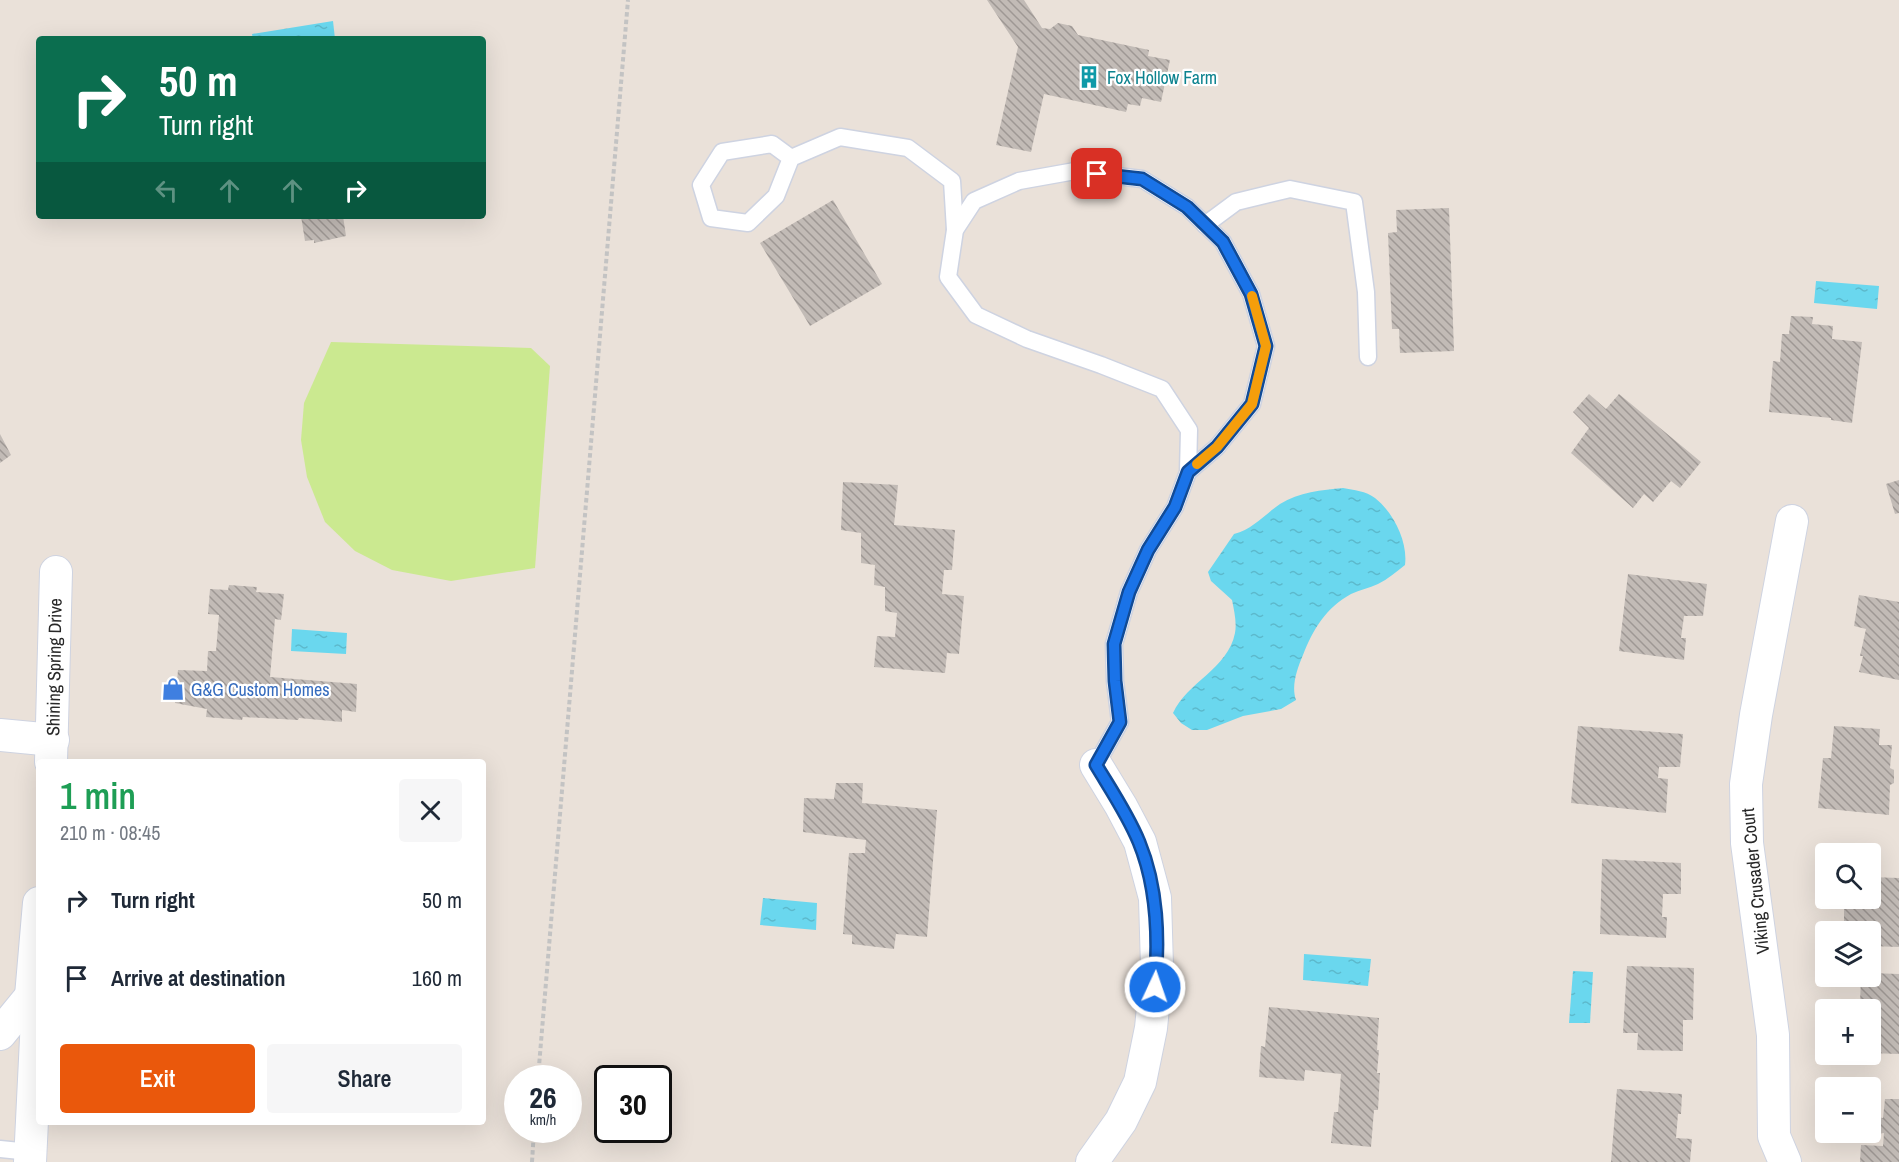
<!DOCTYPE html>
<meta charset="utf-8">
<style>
:root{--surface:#fff;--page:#f6f6f7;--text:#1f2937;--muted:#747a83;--accent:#ea580c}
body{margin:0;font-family:"Archivo Narrow",sans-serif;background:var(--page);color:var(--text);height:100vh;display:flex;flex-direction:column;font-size:22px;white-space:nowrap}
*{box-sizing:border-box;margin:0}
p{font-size:20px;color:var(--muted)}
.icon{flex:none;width:33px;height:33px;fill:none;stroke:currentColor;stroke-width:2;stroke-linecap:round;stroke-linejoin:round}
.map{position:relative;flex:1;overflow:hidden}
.drawer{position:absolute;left:36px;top:759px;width:450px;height:366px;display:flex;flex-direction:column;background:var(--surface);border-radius:6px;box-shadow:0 6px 24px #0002}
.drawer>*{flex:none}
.hud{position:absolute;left:36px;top:36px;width:450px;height:183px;border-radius:6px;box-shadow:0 6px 24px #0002;background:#0b6e4f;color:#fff;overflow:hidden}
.fabs{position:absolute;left:1815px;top:843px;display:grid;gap:12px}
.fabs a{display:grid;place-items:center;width:66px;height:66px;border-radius:6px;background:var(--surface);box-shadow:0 6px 24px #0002;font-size:30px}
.speed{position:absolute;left:504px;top:1065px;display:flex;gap:12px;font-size:30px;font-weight:700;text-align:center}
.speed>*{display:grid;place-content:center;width:78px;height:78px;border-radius:50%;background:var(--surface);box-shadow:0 6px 24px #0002;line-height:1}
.speed small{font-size:15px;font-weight:400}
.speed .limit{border:3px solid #111;border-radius:9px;background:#fff;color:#111}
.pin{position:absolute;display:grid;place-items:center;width:51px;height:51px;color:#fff;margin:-26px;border-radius:12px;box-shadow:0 3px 9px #0006}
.me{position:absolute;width:66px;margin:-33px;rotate:3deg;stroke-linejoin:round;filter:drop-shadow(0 0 4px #0008)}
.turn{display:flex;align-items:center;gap:21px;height:126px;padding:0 24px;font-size:27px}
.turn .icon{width:78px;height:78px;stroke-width:2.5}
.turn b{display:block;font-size:42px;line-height:51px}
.lanes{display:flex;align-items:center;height:57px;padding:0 24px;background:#0003;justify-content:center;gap:30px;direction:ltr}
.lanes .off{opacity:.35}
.round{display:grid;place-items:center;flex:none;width:63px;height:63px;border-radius:6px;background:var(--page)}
.headline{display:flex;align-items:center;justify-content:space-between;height:102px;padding:0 24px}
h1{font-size:36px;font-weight:600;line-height:45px;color:#1e9e55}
.primary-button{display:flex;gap:12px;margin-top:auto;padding:12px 24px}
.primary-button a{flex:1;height:69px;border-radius:6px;background:var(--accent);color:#fff;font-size:24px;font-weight:600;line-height:69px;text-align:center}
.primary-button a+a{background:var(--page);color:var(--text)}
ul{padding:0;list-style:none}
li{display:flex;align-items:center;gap:18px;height:78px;padding:0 24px}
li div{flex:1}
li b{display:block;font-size:22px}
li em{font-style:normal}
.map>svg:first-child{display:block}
</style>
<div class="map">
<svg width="1899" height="1162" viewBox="0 0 1899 1162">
<defs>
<pattern id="water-ripples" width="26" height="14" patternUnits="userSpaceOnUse" patternTransform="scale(1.5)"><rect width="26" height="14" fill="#6ad7ee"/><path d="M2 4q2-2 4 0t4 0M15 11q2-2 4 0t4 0" fill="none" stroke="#5cb9cc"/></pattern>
<pattern id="building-back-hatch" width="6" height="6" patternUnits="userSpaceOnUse" patternTransform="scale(1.5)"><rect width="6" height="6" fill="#c2bbb6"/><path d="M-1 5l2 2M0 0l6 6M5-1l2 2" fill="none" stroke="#9e9894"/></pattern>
</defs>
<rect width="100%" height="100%" fill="#eae1d9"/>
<polygon fill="#cbe990" points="331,342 531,348 550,366 535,568 451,581 392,570 355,551 325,522 307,477 301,440 304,403"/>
<g fill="url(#water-ripples)">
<polygon points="333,21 335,39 253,39 252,34"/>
<polygon points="1816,281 1879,286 1877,309 1814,303"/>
<path d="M1343,488C1354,490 1366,491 1375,498C1394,513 1408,542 1405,565C1396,572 1388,579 1378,584C1369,588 1360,590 1351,594C1326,608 1313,629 1303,655C1297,669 1291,686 1296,700L1281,709L1243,716L1207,730H1192L1181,723L1173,713C1187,682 1228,669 1235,633C1237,623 1234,610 1232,600L1211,581L1208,572L1234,534C1253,529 1264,515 1280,504C1299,492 1322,490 1343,488Z"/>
<polygon points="292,629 347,633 346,654 291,651"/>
<polygon points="763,898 817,903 816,930 760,925"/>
<polygon points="1304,954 1371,959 1368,986 1303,980"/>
<polygon points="1573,971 1593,972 1590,1023 1569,1023"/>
</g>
<g fill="url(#building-back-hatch)">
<polygon points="987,0 1024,0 1042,28 1050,29 1058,23 1072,26 1078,35 1149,50 1148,56 1170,60 1161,102 1142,98 1140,106 1128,104 1126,112 1044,94 1031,152 996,145 1018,47"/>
<polygon points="833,200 882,284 810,326 760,243"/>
<polygon points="1449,208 1454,351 1400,353 1399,329 1392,329 1388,233 1397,232 1396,210"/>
<polygon points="301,216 343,216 346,236 314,243 314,240 305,241"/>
<polygon points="1791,316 1813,317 1812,324 1833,326 1832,339 1862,342 1852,423 1831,420 1831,418 1769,412 1773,361 1780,362 1782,334 1789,334"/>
<polygon points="1589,394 1606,409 1619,394 1701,462 1680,488 1671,481 1653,502 1644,494 1633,508 1571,453 1589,428 1573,412"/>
<polygon points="0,434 11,455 0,463"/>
<polygon points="1899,480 1899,513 1895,514 1886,484"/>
<polygon points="843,482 898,485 894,525 955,530 952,570 944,570 942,594 964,596 959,654 947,653 945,673 874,667 877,636 895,637 897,613 885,611 885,587 874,585 875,565 861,563 861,533 841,530"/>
<polygon points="1628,574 1707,584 1703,616 1684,616 1681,638 1686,638 1684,660 1619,651"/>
<polygon points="229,585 257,587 256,592 284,594 281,620 275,619 270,677 357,684 356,712 342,710 342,722 299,718 298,720 243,717 242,720 206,717 207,709 175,703 178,670 207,671 208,651 216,651 219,615 208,614 210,589 228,590"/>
<polygon points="1859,595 1899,602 1899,680 1859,672 1863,656 1860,656 1866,629 1854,626"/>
<polygon points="1578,726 1683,734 1680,767 1659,767 1658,778 1668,779 1666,813 1571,803"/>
<polygon points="1834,726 1880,729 1879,745 1892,745 1890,768 1894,770 1894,783 1890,785 1889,815 1818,808 1823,758 1831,758"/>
<polygon points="836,783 863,783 862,803 937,810 927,937 896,934 894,949 852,944 852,935 843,934 849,853 865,853 866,840 803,832 804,798 834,799"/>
<polygon points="1602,859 1681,863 1681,894 1663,894 1662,917 1667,917 1666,938 1600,934"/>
<polygon points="1870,877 1899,878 1899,947 1870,946 1870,932 1844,932 1844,909 1826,908 1826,898 1870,898"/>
<polygon points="1627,966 1694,968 1693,1020 1683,1020 1683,1051 1637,1050 1638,1033 1623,1033"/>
<polygon points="1870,973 1899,974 1899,1054 1870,1053 1870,1010 1864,1010 1864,1005 1860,1004 1861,976 1870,976"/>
<polygon points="1269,1007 1379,1018 1377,1050 1379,1050 1377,1073 1380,1073 1378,1110 1374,1110 1371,1147 1331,1143 1334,1112 1338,1112 1341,1074 1305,1070 1304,1081 1259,1077 1261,1046 1265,1047"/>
<polygon points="1617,1089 1682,1094 1681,1114 1678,1114 1676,1138 1692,1139 1690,1162 1611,1162"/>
<polygon points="1885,1099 1899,1099 1899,1162 1860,1162 1861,1145 1883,1146 1884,1133 1876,1134 1876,1117 1883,1118"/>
</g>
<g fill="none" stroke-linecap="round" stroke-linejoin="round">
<g stroke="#ced3e1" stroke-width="19">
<g id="service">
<polyline points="791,158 772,144 722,152 701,185 711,218 748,223 776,196 791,158 840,137 908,148 952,181 955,230"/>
<polyline points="1205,225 1236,202 1290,189 1354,202 1366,292 1368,357"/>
<polyline points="1096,765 1120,722 1115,681 1114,644 1129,592 1148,550 1175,507 1188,472 1189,430 1162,389 1101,365 1027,339 976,315 948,277 955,230 974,201 1019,181 1075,171 1142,179 1187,207 1223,242 1251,294 1266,346 1252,404 1217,447 1188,472"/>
<polyline points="0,1149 30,1152"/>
</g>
</g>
<g stroke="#ced3e1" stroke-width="34">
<g id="minor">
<polyline points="0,735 53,740"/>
<polyline points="51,762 56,572"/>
<polyline points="0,1034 31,996"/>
<polyline points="30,1162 37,1018 31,996 39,903"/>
<polyline points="1092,1162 1121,1121 1140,1082 1151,1028 1157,967 1155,898 1140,842 1121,806 1096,765"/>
<polyline points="1785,1162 1774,1136 1773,1035 1747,843 1746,784 1756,715 1792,521"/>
</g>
</g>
<g stroke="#c3c3c3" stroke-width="4" stroke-dasharray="4.5 3" stroke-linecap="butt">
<polyline points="538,1078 628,0"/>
<polyline points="532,1162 534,1130"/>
</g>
<use href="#service" stroke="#fff" stroke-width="16"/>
<use href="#minor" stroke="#fff" stroke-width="32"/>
</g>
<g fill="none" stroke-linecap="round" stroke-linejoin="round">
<g stroke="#114b97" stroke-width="15">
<path id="route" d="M1097,174L1142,179L1187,207L1223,242L1251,294L1266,346L1252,404L1217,447L1188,472L1175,507L1148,550L1129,592L1114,644L1115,681L1120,722L1096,765C1111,790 1128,815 1139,842C1158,888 1159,939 1155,987"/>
</g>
<use href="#route" stroke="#1a73e8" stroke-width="10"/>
<polyline stroke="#f59e0b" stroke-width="10" points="1197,464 1217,447 1252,404 1266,346 1252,296"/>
</g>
<defs>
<g id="building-bare" transform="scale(1.8)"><path d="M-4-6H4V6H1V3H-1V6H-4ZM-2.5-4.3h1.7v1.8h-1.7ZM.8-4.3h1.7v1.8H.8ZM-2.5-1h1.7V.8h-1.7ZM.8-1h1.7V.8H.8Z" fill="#0f9aa8" stroke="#fff" stroke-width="2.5" paint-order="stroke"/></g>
<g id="shop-bare" transform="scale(1.8)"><path d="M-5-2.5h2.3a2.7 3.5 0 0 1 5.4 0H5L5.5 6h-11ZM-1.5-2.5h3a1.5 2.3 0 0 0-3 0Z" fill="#3f7fe0" stroke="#fff" stroke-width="2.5" paint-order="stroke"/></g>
</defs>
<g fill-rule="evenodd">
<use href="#building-bare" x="1089" y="77"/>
<use href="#shop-bare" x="173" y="689"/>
</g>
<g text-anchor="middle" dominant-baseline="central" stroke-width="4.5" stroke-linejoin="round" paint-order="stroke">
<g font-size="18" fill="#0d838f" stroke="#fff" text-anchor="start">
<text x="1107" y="77">Fox Hollow Farm</text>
</g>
<g font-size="18" fill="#282828" stroke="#fff">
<text transform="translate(54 667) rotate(-89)">Shining Spring Drive</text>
<text transform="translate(1755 881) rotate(-96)">Viking Crusader Court</text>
</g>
<g font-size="18" fill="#366cbe" stroke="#fff" text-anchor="start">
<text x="191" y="689">G&amp;G Custom Homes</text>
</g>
</g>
</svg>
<div class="fabs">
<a><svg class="icon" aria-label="search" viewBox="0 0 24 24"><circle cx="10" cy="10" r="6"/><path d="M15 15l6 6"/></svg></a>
<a><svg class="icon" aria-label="layers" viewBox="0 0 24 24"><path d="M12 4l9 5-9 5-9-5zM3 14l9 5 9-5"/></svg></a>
<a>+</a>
<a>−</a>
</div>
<div class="speed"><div>26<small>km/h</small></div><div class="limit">30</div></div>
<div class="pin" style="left:1097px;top:174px;background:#d93025"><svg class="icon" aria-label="arrive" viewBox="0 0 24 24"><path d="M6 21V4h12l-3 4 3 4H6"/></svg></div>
<svg class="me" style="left:1155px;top:987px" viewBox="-20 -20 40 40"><circle r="17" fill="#1a73e8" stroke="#fff" stroke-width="3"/><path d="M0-11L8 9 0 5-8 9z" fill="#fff"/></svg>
<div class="hud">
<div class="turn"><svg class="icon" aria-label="right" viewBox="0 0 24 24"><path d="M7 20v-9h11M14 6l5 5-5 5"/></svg><div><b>50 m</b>Turn right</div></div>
<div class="lanes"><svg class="icon off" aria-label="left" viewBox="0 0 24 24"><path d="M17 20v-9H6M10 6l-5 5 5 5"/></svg><svg class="icon off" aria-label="ahead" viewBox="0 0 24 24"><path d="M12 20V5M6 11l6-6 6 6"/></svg><svg class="icon off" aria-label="ahead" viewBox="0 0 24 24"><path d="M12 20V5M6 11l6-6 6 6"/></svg><svg class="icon" aria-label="right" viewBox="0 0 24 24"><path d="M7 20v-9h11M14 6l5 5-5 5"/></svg></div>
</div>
<section class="drawer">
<div class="headline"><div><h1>1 min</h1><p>210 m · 08:45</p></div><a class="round"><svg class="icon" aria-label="close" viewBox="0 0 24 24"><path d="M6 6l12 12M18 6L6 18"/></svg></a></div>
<ul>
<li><svg class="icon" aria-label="right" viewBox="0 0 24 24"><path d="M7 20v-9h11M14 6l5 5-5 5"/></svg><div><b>Turn right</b></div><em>50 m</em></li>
<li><svg class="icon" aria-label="arrive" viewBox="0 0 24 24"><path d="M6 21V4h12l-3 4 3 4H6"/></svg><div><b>Arrive at destination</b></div><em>160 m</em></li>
</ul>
<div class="primary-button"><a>Exit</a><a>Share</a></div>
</section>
</div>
